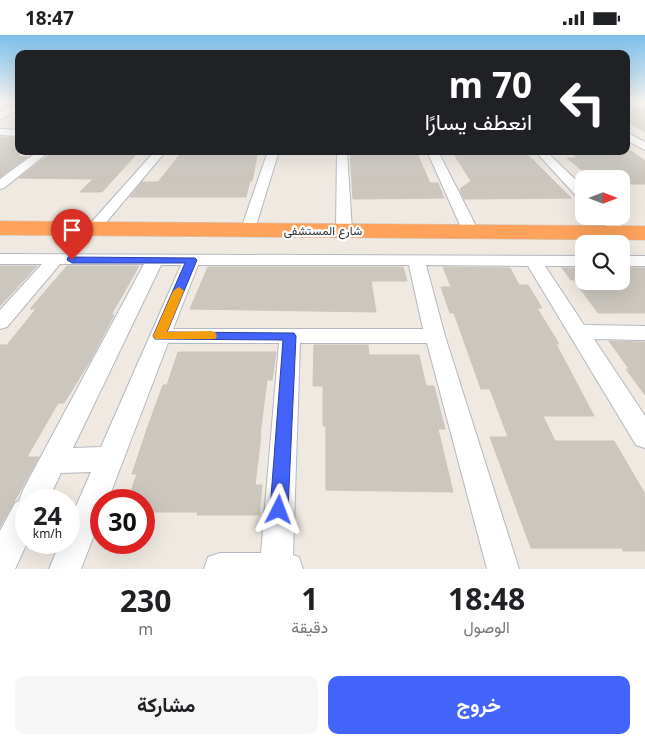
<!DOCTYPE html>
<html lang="ar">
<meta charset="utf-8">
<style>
:root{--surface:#fff;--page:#f6f6f6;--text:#202124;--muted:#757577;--accent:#4264fb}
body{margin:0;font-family:"Noto Sans",Vazirmatn,sans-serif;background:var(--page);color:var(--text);direction:rtl;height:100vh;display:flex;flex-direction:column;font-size:19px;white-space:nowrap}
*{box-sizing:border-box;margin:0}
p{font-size:16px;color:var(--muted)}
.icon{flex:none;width:28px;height:28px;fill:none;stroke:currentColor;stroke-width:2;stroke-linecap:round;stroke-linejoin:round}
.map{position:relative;height:534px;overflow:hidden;direction:ltr}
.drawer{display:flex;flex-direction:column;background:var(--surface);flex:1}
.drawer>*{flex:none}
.hud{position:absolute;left:15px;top:15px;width:615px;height:105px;border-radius:10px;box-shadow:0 5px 20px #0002;direction:rtl;background:#202124;color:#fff;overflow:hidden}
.needle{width:32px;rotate:90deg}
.controls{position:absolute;left:575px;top:135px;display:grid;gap:10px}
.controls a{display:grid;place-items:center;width:55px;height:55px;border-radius:10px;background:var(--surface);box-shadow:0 5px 20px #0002;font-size:25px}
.speed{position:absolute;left:15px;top:454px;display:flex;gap:10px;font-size:25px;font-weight:700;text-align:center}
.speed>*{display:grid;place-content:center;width:65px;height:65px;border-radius:50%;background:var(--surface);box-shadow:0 5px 20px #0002;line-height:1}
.speed small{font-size:12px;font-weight:400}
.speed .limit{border:8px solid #d22;background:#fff;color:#111}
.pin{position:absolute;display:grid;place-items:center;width:42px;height:42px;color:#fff;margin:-51px -21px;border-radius:50% 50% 50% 0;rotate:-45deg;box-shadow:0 0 5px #0007}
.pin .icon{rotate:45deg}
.me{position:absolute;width:55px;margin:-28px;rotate:3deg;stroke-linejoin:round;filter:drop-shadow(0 0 4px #0008)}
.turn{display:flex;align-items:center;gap:18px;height:105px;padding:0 15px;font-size:22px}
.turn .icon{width:65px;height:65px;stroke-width:2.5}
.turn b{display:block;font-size:35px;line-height:42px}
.eta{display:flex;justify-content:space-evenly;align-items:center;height:85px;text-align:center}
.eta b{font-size:30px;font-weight:700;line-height:35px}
.button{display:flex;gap:10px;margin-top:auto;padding:10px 15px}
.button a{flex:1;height:58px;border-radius:10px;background:var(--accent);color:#fff;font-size:20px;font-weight:700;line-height:58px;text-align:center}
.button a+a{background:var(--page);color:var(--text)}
.status{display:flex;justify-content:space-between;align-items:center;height:35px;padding:0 25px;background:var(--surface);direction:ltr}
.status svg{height:14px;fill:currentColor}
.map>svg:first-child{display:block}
</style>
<div class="status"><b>18:47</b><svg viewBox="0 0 49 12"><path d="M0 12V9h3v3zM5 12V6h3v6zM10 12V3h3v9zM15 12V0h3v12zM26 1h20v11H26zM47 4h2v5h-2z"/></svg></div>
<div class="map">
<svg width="645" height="534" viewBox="0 0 645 534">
<rect width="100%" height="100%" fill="#efe9e1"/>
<g fill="#cbc7bf" stroke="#cbc5ba">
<polygon points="626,72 645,72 645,97 626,86"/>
<polygon points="0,102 19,103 19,122 27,122 0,142"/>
<polygon points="54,116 139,116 102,157 80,157 93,144 19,143"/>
<polygon points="183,116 258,116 252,146 250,146 246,162 130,162 142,147 158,147"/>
<polygon points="350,116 416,116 430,148 438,148 444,163 353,164"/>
<polygon points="452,116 524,116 571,163 464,164 460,154 471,146"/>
<polygon points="569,116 631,116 645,126 645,149 621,149 621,141 589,141 567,123 577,123"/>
<polygon points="0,231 37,231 0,271"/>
<polygon points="67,231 139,231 111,280 114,280 91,324 64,368 58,368 27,422 39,422 0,492 0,310 7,310 36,274 30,274"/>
<polygon points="208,232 403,232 407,246 371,246 376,277 190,274"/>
<polygon points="443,232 510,233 519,250 528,250 542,273 537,273 559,309 556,309 594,381 543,381 555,406 614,406 645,459 645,516 623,516 622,513 531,513 490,402 508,402 490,354 481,354 454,278 450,278 441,252 451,252"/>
<polygon points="562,233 584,233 584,253 620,253 614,246 621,246 621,233 645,233 645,278 598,278 574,245 571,245"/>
<polygon points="609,306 645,307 645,360 626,334 629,334"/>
<polygon points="314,310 368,310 369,320 419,320 426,351 434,351 445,394 438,394 453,457 326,455 326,391 323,391 323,351 313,351"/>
<polygon points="178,317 276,317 272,345 267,345 260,400 261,400 255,450 262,450 259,480 197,480 198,477 144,477 144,465 128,465 137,439 132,439 147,394 163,350 167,350"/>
</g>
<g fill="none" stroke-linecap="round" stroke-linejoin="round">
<g stroke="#b4b7c1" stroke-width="2">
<g id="minor">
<polygon points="19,68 19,75 0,84 0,77"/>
<polygon points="0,94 19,95 19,101 0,100"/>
<polygon points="626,97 645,107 645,115 626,105"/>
<polygon points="38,116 50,116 4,153 0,154 0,144"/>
<polygon points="155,116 166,116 98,197 88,197 86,194 88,191"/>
<polygon points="268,116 279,116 255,194 253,197 243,197 241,194"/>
<polygon points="337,116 347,116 352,195 349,198 339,198 336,195"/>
<polygon points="427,116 438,116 479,197 476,200 466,200 463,197"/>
<polygon points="535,116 546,116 584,153 584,165 579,164"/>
<polygon points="597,181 612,181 628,198 625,201 615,201"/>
<path d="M0,219L584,221V231H545L584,290L645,291V305L594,304L645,381V413L636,410L528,231L426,230L445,301L519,534H487L427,308H300L293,520L299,522L303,534H204L208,522L220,518H261L279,308H168L108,465H101V482L81,534H49L60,508H69V487L91,437L61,438L48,465H26L27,508L15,534H0V496L15,468L19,466L23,455L144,229H60L7,292L0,294V275L42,229H0ZM161,230H181L101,412L73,413ZM198,230H409L423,294H173Z"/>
<rect x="621" y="221" width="24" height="10"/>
</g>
</g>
<g stroke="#c9c9c9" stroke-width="1">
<polygon id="highway" points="0,186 645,191 645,205 0,200"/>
</g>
<use href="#minor" fill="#fff" fill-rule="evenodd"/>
<use href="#highway" fill="#ffa35c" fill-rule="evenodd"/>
</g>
<linearGradient id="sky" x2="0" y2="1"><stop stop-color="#7abfeb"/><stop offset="0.47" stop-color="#f8f5f2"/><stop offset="1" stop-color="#f8f5f2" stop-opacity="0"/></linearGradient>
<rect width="645" height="142" fill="url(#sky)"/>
<polygon fill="#4264fb" stroke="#2b41a3" points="68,222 195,223 197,225 167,297 294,298 296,301 288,475 286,481 279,484 273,481 270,475 283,305 155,304 153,301 185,228 72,228 67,225"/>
<polygon fill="#f59e0b" points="179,252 184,256 167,297 211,296 215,297 217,301 215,304 155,304 153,301 173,256"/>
<g text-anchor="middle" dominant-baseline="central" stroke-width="4.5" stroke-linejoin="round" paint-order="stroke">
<g font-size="12" fill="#2e2e2e" stroke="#fff">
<text x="323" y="195">شارع المستشفى</text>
</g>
</g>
</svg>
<div class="controls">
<a><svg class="needle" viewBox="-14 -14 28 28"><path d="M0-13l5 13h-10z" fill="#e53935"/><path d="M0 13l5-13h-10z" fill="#757577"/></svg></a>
<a><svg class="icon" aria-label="search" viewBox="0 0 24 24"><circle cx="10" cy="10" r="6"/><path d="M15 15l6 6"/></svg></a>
</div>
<div class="speed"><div>24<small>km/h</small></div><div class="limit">30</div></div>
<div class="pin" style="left:72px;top:225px;background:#d93025"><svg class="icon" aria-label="arrive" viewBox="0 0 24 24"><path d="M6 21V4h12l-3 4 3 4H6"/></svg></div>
<svg class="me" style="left:279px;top:475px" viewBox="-20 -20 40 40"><path d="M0-17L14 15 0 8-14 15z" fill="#4264fb" stroke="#fff" stroke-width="4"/></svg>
<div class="hud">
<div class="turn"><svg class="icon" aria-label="left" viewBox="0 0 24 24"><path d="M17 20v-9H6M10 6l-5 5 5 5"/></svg><div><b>70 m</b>انعطف يسارًا</div></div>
</div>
</div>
<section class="drawer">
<div class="eta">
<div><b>18:48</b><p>الوصول</p></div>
<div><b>1</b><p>دقيقة</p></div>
<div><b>230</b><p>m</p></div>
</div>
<div class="button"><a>خروج</a><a>مشاركة</a></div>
</section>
